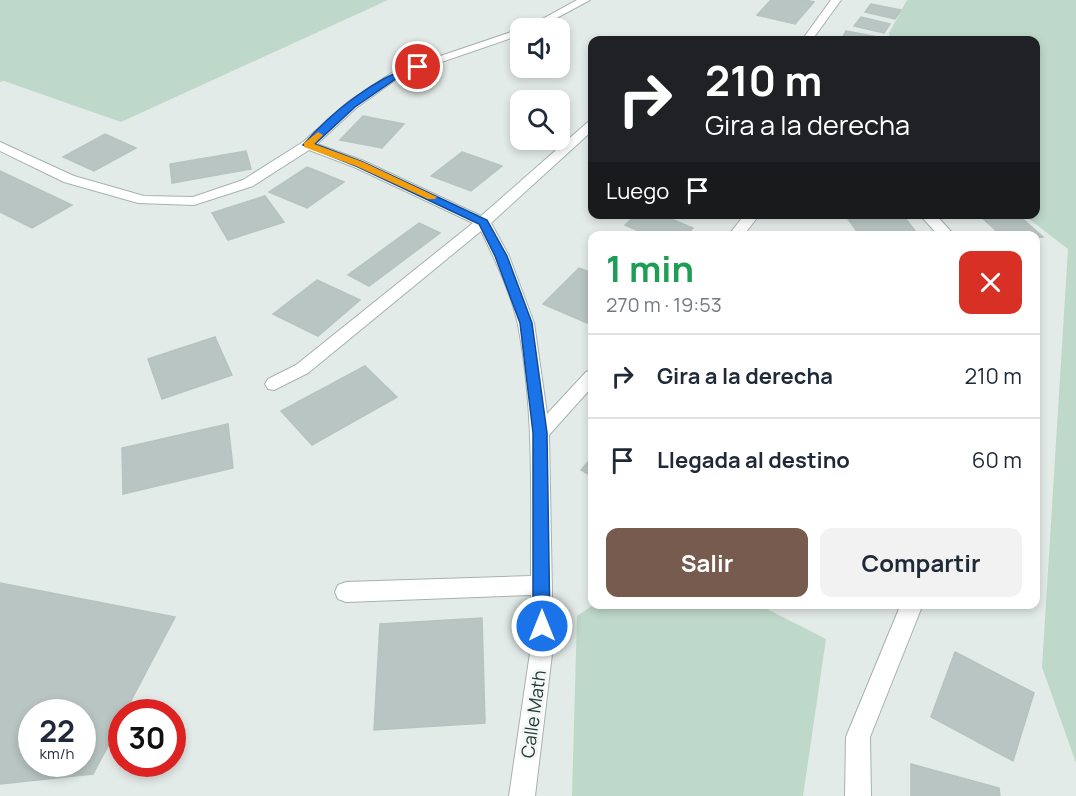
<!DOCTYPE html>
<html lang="es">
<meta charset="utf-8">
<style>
:root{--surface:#fff;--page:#f2f2f3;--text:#1f2937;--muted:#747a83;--line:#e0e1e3;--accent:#765b4e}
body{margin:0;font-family:Manrope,sans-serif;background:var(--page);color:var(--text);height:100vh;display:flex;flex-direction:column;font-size:22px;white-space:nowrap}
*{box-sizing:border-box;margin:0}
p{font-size:20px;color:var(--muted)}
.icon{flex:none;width:33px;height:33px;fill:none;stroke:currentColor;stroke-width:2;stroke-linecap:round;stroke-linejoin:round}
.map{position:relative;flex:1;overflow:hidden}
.panel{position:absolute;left:588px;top:231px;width:452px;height:378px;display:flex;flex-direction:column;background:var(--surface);border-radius:12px;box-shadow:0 3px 9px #0003}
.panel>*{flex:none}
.hud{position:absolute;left:588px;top:36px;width:452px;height:183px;border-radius:12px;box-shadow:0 3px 9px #0003;background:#202124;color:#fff;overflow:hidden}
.buttons{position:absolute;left:510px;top:18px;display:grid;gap:12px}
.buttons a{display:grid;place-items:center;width:60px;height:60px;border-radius:12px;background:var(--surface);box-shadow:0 3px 9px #0003;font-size:30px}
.speed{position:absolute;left:18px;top:699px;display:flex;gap:12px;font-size:30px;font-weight:700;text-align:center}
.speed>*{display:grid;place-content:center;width:78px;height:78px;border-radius:50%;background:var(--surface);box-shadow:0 3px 9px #0003;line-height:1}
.speed small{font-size:15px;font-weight:400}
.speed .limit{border:9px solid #d22;background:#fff;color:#111}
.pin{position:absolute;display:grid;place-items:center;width:51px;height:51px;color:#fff;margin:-26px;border:3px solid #fff;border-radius:50%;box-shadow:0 2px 6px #0007}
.me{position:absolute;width:66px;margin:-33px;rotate:0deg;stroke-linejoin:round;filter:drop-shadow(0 0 4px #0008)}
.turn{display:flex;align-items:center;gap:21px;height:126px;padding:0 18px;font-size:27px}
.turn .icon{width:78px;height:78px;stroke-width:2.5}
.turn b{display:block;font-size:42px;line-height:51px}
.then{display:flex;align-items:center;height:57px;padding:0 18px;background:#0003;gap:12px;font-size:22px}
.round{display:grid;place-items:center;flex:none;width:63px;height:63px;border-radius:12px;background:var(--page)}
.headline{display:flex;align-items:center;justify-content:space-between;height:102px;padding:0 18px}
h1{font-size:36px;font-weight:700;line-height:45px;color:#1e9e55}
.cta{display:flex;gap:12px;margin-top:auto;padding:12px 18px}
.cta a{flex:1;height:69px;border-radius:12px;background:var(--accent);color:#fff;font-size:24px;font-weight:700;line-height:69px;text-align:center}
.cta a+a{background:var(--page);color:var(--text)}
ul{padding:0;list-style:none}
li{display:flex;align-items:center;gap:18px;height:84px;padding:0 18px;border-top:2px solid var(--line)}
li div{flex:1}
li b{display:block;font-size:22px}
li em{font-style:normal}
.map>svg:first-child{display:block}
</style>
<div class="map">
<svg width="1076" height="796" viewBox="0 0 1076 796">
<rect width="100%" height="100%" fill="#e3ebe8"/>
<g fill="#bed9c9">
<polygon points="0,0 388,0 121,122 4,81 0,82"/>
<polygon points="907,0 1076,0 1076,763 1042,667 1068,249 1024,215 1035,214 1035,40 890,40 889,33"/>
<polygon points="593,605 759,605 826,639 803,796 572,796 577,616"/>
</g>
<g fill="#b8c5c2" stroke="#b6c4c0" stroke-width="1.5" fill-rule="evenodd">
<polygon points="771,0 805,0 814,2 795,24 757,15"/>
<polygon points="871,4 901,10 895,19 865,12"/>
<polygon points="861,17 890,24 884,33 854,26"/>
<polygon points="846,31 878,37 876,40 841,40"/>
<polygon points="363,116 404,124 382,148 340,140"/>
<polygon points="105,134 136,148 94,171 63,157"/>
<polygon points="246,151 251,169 172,183 170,164"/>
<polygon points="462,152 502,166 471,191 431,176"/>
<polygon points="307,167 344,182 307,208 269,192"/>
<polygon points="0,171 72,205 32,228 0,212"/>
<polygon points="265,196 284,222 228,240 212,213"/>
<polygon points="637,214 659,214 693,228 685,236 650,236 625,225"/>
<polygon points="863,214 902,214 915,231 860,236 846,216"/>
<polygon points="978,214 1017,214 1043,237 1035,238 1035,236 1002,236"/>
<polygon points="419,223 440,233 369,286 348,275"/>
<polygon points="579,268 592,273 592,325 543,304"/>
<polygon points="317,280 360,300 318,336 273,314"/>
<polygon points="215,337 232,375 162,399 148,359"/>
<polygon points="365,366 397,397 312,445 281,411"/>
<polygon points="228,424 233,468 123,494 122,448"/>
<polygon points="592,457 592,476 581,470"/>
<path d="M0,583L175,617L125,712H122V720L93,774L0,784ZM32,712H82V764H32Z"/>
<polygon points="482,618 485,723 374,730 380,624"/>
<polygon points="955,652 1034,693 1013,761 931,717"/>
<polygon points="911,764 999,788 1000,796 911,796"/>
</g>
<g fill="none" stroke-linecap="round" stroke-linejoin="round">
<g stroke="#a6b2af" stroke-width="2">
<g id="street">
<polygon points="577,0 590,0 538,28 526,28"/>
<polygon points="831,0 841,0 812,40 802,40"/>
<path d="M520,29V35L401,76L356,108L317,144L364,161L481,216L588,122L592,121V131L491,223L509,256L534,323L547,414L586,372L592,370V387L549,435L553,646L535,796H509L531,646V595L346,602L338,599L335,592L338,585L346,582L531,576C531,492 534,407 518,325C512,296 494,257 481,231L308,373L274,390L268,389L265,384L268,379L296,365L473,223L354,167L309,150L253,186L194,205L138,203L64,182L0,151V142L74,176L144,196L193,197L243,180L303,142L348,102L393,72Z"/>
<polygon points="745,214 760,214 743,236 728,236"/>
<polygon points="919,214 935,214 955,236 939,236"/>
<polygon points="901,604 923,604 870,737 871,796 845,796 846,737"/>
</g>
</g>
<use href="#street" fill="#fff" fill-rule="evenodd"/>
</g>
<path fill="#1a73e8" stroke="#114b97" stroke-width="1.5" d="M415,65L423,67L400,76L355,107L315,144L363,162L487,220L507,256L532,323L547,433L550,626L548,631L542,633L536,631L533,626V433L520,323L495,256L479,224L356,166L303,145C332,111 374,79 415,65Z"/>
<polygon fill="#f59e0b" points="318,132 323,135 314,144 363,162 437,197 435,199 428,199 356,166 304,147 304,143"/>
<g text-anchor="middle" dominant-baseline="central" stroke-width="6" stroke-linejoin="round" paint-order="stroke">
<g font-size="18" fill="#253a37" stroke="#f3f8f6">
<text transform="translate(533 714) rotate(-82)">Calle Math</text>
</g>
</g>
</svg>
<div class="buttons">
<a><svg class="icon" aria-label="sound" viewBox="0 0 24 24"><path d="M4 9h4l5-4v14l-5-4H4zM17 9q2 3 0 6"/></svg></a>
<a><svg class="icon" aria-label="search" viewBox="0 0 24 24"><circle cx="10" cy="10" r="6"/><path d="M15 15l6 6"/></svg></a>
</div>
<div class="speed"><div>22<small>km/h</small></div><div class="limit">30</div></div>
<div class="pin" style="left:418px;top:67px;background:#d93025"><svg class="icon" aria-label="arrive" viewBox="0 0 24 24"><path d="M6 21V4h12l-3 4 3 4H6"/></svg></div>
<svg class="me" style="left:542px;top:626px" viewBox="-20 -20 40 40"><circle r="17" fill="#1a73e8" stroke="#fff" stroke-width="3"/><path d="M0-11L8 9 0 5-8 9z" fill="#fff"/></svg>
<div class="hud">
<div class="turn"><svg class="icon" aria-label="right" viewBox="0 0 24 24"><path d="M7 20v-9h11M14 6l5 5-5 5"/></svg><div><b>210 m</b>Gira a la derecha</div></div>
<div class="then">Luego<svg class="icon" aria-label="arrive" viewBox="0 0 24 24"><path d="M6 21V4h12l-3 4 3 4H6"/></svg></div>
</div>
<section class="panel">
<div class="headline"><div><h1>1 min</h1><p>270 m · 19:53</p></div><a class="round" style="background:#d93025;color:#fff"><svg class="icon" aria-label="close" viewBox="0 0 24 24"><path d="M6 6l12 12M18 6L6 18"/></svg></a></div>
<ul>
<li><svg class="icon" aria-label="right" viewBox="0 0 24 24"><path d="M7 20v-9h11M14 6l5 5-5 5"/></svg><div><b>Gira a la derecha</b></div><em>210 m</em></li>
<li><svg class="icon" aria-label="arrive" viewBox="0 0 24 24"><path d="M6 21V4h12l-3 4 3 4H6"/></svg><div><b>Llegada al destino</b></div><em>60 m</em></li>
</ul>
<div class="cta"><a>Salir</a><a>Compartir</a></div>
</section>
</div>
